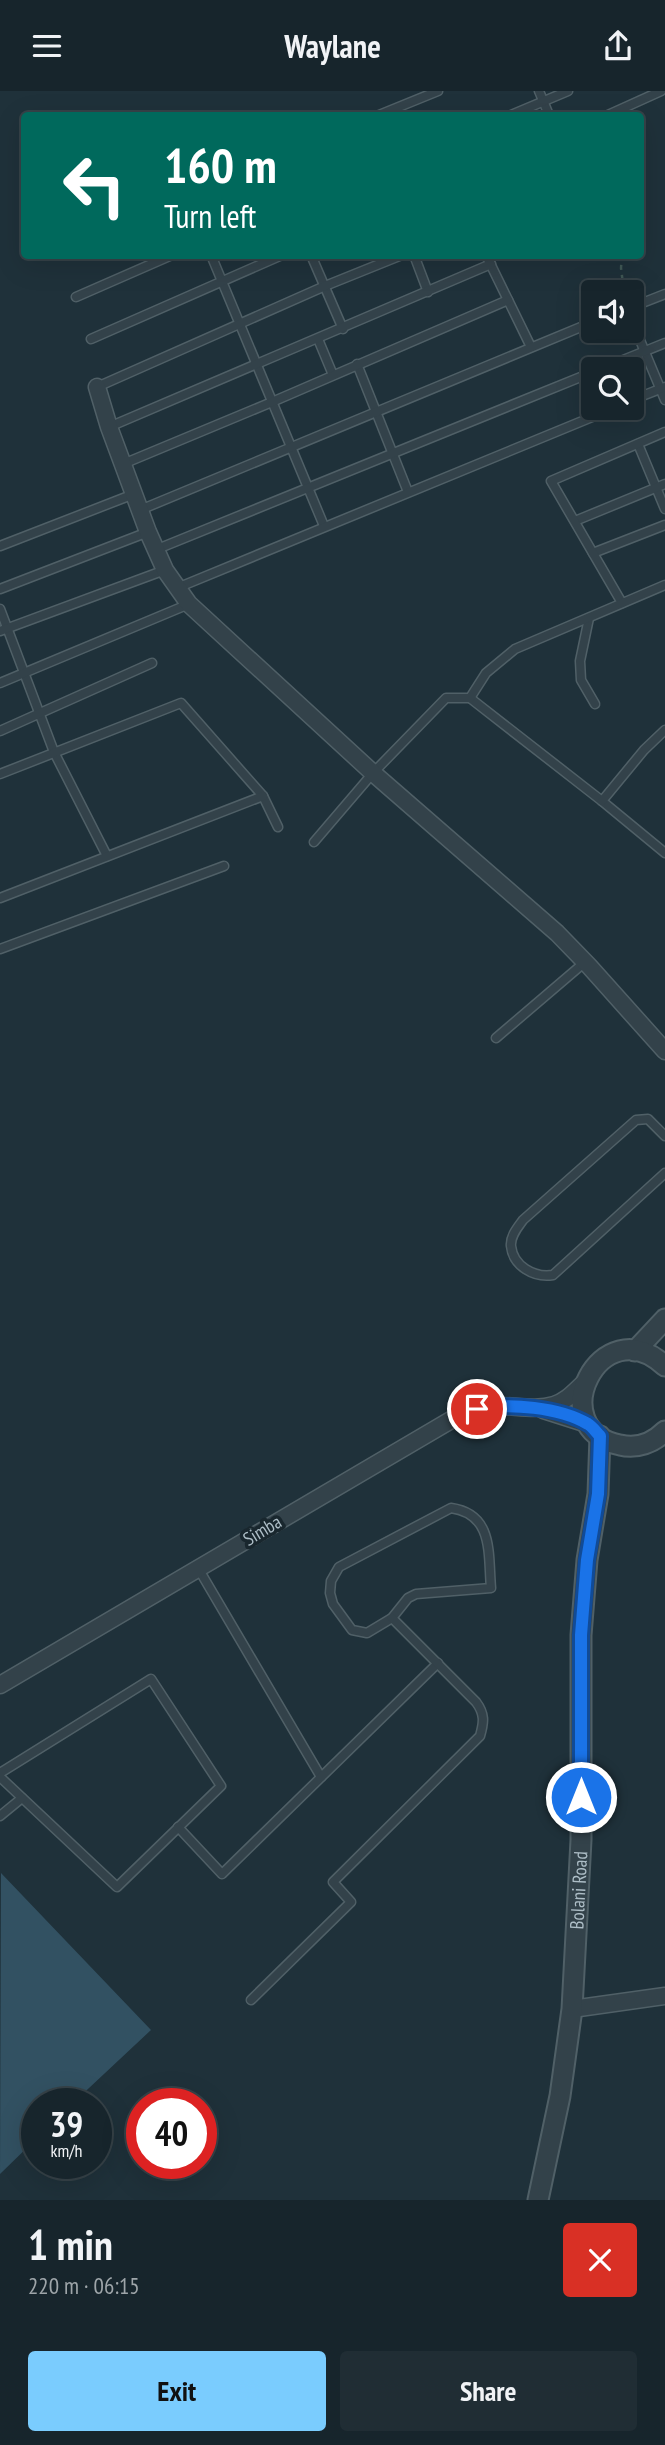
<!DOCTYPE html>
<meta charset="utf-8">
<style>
:root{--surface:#17252c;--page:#202d34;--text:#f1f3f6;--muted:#9ea5a9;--line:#364248;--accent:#7accfe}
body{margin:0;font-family:"PT Sans Narrow",sans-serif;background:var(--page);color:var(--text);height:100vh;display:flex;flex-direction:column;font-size:26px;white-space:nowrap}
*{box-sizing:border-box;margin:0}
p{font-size:23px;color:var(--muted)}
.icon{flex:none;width:38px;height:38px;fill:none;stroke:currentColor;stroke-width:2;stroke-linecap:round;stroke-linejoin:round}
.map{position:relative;height:2109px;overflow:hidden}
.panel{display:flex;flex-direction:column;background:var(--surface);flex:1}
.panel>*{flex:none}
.banner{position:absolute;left:21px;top:21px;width:623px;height:147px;border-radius:7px;box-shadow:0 7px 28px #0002,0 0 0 2px var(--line);background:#00695c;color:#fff;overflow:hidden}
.controls{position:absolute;left:581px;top:189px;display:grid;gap:14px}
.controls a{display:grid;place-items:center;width:63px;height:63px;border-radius:7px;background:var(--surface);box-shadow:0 7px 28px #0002,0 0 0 2px var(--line);font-size:35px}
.speed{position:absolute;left:21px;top:1997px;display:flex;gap:14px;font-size:35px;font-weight:700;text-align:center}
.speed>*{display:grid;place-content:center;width:91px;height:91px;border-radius:50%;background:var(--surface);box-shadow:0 7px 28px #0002,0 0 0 2px var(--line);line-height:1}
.speed small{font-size:18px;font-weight:400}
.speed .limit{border:10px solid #d22;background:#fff;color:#111}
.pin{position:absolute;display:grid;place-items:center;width:60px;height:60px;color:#fff;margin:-30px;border:4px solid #fff;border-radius:50%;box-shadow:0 2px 7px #0007}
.me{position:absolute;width:77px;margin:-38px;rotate:0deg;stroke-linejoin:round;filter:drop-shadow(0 0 5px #0008)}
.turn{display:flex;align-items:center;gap:24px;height:147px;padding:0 28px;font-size:32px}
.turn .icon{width:91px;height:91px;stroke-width:2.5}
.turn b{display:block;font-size:49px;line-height:60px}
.round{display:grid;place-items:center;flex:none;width:74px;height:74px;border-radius:7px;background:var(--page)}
.overview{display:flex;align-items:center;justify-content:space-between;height:119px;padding:0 28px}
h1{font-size:42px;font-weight:700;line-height:52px}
.action{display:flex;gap:14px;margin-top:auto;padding:14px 28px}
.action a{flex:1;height:80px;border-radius:7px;background:var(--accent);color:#111;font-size:28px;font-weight:700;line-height:80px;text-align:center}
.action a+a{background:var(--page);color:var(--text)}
header{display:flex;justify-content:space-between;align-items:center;height:91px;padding:0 28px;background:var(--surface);font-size:32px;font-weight:700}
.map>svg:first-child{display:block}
</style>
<header><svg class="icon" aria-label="menu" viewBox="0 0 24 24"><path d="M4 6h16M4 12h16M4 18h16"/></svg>Waylane<svg class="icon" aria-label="share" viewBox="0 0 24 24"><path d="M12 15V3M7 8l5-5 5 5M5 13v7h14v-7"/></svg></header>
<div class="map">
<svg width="665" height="2109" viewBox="0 0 665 2109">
<rect width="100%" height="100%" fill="#1f313a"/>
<polygon fill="#325162" points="1,1782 151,1939 73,2012 37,2012 37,2047 0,2083"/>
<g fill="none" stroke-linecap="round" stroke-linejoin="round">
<g stroke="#506067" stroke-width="11">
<g id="service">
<polyline points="539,0 549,24"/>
<polyline points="379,24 438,0"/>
<polyline points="511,24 568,0"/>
<polyline points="608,24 661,0"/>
<polyline points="211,164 324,435"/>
<polyline points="311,164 343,238"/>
<polyline points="414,164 428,201"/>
<polyline points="486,164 531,256"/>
<polyline points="76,206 172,164"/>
<polyline points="632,216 665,203"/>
<polyline points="632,230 665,309"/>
<polyline points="91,248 282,164"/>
<polyline points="318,248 333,284"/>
<polyline points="357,273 408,401"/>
<polyline points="601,278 665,252"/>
<polyline points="97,296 325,195 402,164"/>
<polyline points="632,309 665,296"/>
<polyline points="109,336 491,173"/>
<polyline points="638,353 665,418"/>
<polyline points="123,373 272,311 508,209"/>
<polyline points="140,419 593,231"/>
<polyline points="575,430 665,393"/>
<polyline points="0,455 134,403"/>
<polyline points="155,459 593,281"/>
<polyline points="593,462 665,434"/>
<polyline points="177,497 614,317"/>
<polyline points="0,498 148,441"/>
<polyline points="622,512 551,390 665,341"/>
<polyline points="0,518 54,661 107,765"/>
<polyline points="589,527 580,570 581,589 595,613"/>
<polyline points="0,540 165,479"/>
<polyline points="0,592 189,513"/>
<polyline points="470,607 602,710 665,762"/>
<polyline points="0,640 152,572"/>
<polyline points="0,683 181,612 263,705 278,736"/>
<polyline points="602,710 644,659 665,639"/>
<polyline points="314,751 373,682 446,607 470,607 486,582 515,558 665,494"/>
<polyline points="0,807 263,705"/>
<polyline points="0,858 224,775"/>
<polyline points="496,947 585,871"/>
<path d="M665,1045L648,1028L636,1029L523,1129C518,1136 510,1145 511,1155C513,1175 534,1187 553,1184L665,1082"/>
<path d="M451,1417C494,1423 488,1463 491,1497L416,1503L408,1507L392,1527L367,1542L352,1539L333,1513L330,1502L331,1490L339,1476Z"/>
<polyline points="198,1477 321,1686"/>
<polyline points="0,1682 151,1588 221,1695 117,1796 0,1686"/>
<polyline points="0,1725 22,1707"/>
<polyline points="178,1736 222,1783 438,1572"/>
<path d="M251,1909L351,1811L333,1791L480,1645C484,1631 485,1623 476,1611L392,1527"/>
</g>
</g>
<g stroke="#506067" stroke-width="19">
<g id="minor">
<polyline points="97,296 109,336 148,441 165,479 189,513 373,682 557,842 589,875 665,960"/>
<polyline points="543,1319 590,1334"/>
<path d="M0,1594L451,1329C464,1323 478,1316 493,1315C513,1314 535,1320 554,1314C567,1310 575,1300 585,1291"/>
<polyline points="572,1918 665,1905"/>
</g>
</g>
<g stroke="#506067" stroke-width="23">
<g id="tertiary">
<polyline points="635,1260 665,1228"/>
<path d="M665,1275C600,1215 541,1339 620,1354C637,1358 653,1352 665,1340"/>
<path id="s1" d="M538,2109L560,2005L572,1918L581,1749V1544L587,1469L598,1403L600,1345"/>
</g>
</g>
<polyline stroke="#415956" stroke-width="2.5" stroke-dasharray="5 5" stroke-linecap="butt" points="622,164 621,177 624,201"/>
<use href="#service" stroke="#33424a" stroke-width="8"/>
<use href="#minor" stroke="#33424a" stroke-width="16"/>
<use href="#tertiary" stroke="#33424a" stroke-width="19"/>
</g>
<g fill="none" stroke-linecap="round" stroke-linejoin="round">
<g stroke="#114b97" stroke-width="18">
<path id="route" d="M477,1318C510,1312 559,1316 588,1333C592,1335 596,1341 600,1345L598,1403L587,1469L581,1544V1706"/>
</g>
<use href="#route" stroke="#1a73e8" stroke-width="12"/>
</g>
<g text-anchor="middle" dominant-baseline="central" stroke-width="7" stroke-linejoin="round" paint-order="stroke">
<g font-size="19" fill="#adbdc6" stroke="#19272e">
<text transform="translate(262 1439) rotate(-31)">Simba</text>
<text stroke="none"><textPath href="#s1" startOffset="313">Bolani Road</textPath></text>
</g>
</g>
</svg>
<div class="controls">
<a><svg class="icon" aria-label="sound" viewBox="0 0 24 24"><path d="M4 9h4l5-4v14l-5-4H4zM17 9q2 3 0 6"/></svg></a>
<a><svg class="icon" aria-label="search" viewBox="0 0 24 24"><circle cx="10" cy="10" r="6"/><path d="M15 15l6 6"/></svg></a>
</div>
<div class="speed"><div>39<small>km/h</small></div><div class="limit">40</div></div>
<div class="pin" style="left:477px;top:1318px;background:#d93025"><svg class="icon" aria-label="arrive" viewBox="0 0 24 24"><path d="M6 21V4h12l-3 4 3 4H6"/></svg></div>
<svg class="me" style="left:581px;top:1706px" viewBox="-20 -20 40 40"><circle r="17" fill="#1a73e8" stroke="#fff" stroke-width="3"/><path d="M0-11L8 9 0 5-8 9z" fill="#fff"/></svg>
<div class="banner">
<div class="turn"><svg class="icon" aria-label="left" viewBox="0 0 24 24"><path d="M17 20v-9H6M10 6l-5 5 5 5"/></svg><div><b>160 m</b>Turn left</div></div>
</div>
</div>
<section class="panel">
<div class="overview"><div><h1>1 min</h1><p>220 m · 06:15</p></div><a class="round" style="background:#d93025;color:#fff"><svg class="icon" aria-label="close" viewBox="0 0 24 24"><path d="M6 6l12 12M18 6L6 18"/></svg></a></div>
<div class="action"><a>Exit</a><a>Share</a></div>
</section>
